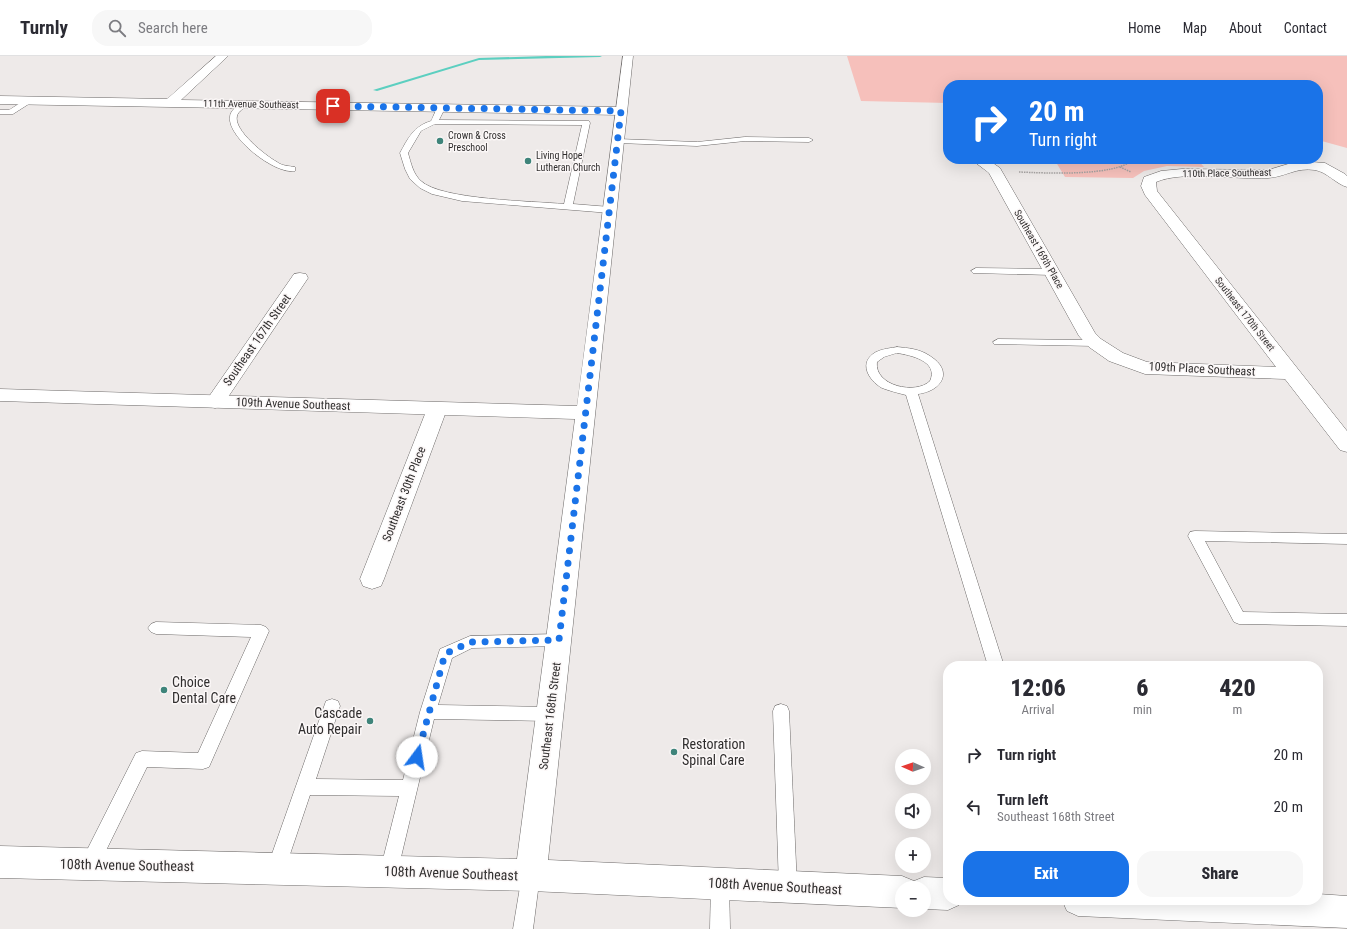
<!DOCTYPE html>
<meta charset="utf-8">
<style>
:root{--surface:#fff;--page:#f7f7f7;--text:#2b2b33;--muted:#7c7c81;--line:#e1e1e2;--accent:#1a73e8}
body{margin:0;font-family:"Roboto Condensed",sans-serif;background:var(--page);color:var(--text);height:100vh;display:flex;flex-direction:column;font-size:15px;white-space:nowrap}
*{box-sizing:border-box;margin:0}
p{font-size:13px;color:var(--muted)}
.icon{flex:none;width:22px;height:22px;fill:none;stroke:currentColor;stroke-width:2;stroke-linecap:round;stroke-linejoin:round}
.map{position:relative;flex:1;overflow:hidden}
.sheet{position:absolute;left:943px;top:605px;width:380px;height:244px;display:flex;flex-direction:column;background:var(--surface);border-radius:16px;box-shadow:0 4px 16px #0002}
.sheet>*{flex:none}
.guide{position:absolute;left:943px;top:24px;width:380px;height:84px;border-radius:16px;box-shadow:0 4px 16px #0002;background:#1a73e8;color:#fff;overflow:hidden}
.needle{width:26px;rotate:272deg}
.controls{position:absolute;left:895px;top:693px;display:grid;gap:8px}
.controls a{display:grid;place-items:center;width:36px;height:36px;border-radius:50%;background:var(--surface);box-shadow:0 4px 16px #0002;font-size:20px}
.pin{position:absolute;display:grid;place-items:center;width:34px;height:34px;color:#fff;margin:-17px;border-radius:8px;box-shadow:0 2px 6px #0006}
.me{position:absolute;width:44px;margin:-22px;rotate:14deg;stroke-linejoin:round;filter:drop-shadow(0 0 3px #0008)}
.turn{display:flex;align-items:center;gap:14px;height:84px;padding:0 20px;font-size:18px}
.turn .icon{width:52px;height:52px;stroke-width:2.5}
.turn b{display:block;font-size:28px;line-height:34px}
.eta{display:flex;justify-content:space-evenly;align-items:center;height:68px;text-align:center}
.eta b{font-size:24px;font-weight:800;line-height:28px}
.button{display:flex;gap:8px;margin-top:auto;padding:8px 20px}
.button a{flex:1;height:46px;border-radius:16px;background:var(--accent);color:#fff;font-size:16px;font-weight:800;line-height:46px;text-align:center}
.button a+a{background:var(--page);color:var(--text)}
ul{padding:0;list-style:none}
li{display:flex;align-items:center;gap:12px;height:52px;padding:0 20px}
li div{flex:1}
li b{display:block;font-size:15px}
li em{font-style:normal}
header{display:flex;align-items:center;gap:24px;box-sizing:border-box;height:56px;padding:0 20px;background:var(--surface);border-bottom:1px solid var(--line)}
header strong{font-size:19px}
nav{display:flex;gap:22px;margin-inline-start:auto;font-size:14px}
.search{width:280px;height:36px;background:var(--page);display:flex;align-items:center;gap:10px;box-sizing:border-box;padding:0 14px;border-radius:16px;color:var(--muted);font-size:15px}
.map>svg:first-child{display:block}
</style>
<header>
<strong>Turnly</strong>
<div class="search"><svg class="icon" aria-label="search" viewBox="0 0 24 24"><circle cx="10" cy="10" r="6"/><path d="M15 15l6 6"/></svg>Search here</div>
<nav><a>Home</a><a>Map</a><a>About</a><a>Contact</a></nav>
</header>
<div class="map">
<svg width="1347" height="873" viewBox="0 0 1347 873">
<rect width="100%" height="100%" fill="#eeeae9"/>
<g fill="#f6c0bb">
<polygon points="847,0 1347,0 1347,92 1318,84 1318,29 948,29 948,47 861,45"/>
<polygon points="1054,103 1197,103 1204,111 1167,110 1144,115 1133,122 1065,121"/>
</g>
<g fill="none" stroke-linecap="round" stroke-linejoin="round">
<polygon fill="#5ccfc0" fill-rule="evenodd" points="546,0 602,0 600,1 479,4 377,35 373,34 479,2"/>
<g stroke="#6c6968" stroke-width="1">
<g id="lane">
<polygon points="28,42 31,42 35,44 13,58 0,58 0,54 9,54"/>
<path d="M241,46H247L248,48C245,52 238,55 237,60C233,74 266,100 277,106C282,110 289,110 295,111V115C275,119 227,81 230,61C230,55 237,50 241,46Z"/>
<path d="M438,50H444L445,52L439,64L589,65L590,67L573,148L610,151L614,154L610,157L462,145L432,138L420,132L410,123L405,113L400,97C408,82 414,70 431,65ZM435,68L582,69L564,148C533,145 441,144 421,125C413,118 411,107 408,97L421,75Z"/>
<polygon points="745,81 809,82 813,84 809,86 745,85 697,90 618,87 614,85 618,83 697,86"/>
<polygon points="976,212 1052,213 1057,216 1052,219 973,217 971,215"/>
<polygon points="998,283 1095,284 1100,287 1095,290 994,288 993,286"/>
<path d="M897,291C908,292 920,293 930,300C954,315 942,335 918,338L1004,610H988L906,339C898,337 890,335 882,332C868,324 858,306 876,296C882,293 891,292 897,291ZM897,297C910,299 939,305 930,325C916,339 874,330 877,306L884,301Z"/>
<polygon points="1195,475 1347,478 1347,488 1205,485 1243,556 1347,558 1347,570 1239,568 1234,566 1188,480 1190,476"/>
<polygon points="156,566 261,569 266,571 269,575 209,711 203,713 147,711 96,815 89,817 82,815 80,808 136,697 142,695 198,697 251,581 156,578 151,576 148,572 151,568"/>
<polygon points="559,578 564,579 567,584 564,589 559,590 472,592 452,602 438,649 550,651 556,653 558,658 556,663 550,665 434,663 396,822 389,824 382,822 380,815 399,740 310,739 283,819 276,821 269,819 267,812 326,645 332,643 338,645 340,650 316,723 403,724 420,656 440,593 470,580"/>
<polygon points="781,648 787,650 789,655 797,830 795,837 788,839 781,837 779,830 773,655 775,650"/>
<polygon points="531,810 538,812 540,819 533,873 513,873 522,819 524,812"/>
<polygon points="720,818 727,820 729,827 730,873 710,873 711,827 713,820"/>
</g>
</g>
<g stroke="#6c6968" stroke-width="1">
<g id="street">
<polygon points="216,0 228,0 181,44 621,51 625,52 627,55 625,58 621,59 0,48 0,40 167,43"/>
<path d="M971,103H987L1000,112L1095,277L1101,283L1123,297L1147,306L1276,311L1145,139L1141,130L1144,121L1161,115L1182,113L1268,114L1298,105L1325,107L1345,118L1347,120V131C1336,128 1327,116 1315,114C1296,111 1285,121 1268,122C1236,124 1184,114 1156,126L1157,135L1347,375V396L1340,394L1285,323L1145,318L1109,305L1089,291L1079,280L989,117Z"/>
<polygon points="300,217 306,218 308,222 222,350 215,352 208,350 205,346 208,342 294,218"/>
<polygon points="437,347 444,348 447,353 384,523 381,530 372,533 363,530 360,523 427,353 430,348"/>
</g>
</g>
<g stroke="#6c6968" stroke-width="1">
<g id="secondary">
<polygon points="623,0 633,0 548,804 902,820 914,825 924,821 948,822 948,844 962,844 959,849 948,854 924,853 924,832 902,832 902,852 531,835 0,822 0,790 517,803 575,363 0,345 0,333 577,350"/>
<polygon points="1318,838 1347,840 1347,872 1078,860 1067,855 1062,844 1318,844"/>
</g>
</g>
<g stroke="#a6a3a2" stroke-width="1.5" stroke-dasharray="1.5 1" stroke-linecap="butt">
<polyline points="1120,111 1131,116"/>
<path d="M1019,116C1045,117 1116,121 1134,103"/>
</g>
<use href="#lane" fill="#fff" fill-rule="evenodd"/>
<use href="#street" fill="#fff" fill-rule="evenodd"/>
<use href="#secondary" fill="#fff" fill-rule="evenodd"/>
</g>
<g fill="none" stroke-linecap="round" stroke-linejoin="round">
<polyline stroke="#1a73e8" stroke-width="7" stroke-dasharray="0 12.6" points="333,50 621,55 559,584 470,586 445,598 417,701"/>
</g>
<g fill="#3e847a" stroke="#fbf7f7" stroke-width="1.5">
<circle cx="440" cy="85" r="4"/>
<circle cx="528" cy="105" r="4"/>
<circle cx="164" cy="634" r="4"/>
<circle cx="370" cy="665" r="4"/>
<circle cx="674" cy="696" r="4"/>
</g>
<g text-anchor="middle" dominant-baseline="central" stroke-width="3" stroke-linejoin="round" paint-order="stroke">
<g font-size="10" fill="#302e2e" stroke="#fbf7f7">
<text transform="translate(251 48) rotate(1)">111th Avenue Southeast</text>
<text transform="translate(1227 117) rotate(-1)">110th Place Southeast</text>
<text transform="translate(1039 193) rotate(60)">Southeast 169th Place</text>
<text transform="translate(1245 258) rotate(52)">Southeast 170th Street</text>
</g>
<g font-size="10" fill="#302e2e" stroke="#fbf7f7" text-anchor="start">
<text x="448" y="79">Crown &amp; Cross<tspan x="448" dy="12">Preschool</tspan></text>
<text x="536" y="99">Living Hope<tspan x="536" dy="12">Lutheran Church</tspan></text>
</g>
<g font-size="12" fill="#302e2e" stroke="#fbf7f7">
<text transform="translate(257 284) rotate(-55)">Southeast 167th Street</text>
<text transform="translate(1202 313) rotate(3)">109th Place Southeast</text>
<text transform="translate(293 348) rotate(2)">109th Avenue Southeast</text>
<text transform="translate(404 438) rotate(-69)">Southeast 30th Place</text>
<text transform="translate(550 660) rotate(-83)">Southeast 168th Street</text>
</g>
<g font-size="14" fill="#302e2e" stroke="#fbf7f7" text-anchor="start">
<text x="172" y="626">Choice<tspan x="172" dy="16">Dental Care</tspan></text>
<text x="362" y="657" text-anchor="end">Cascade<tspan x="362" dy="16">Auto Repair</tspan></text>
<text x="682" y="688">Restoration<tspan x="682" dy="16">Spinal Care</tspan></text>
</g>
<g font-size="14" fill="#302e2e" stroke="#fbf7f7">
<text transform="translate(127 809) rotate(1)">108th Avenue Southeast</text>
<text transform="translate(451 817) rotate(2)">108th Avenue Southeast</text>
<text transform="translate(775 830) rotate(3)">108th Avenue Southeast</text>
</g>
</g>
</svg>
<div class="controls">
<a><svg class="needle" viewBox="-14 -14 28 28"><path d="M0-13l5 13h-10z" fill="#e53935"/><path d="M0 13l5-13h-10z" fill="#7c7c81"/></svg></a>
<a><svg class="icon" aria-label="sound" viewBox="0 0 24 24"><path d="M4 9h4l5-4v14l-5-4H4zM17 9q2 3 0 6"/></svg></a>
<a>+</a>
<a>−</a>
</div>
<div class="pin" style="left:333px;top:50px;background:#d93025"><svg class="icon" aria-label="arrive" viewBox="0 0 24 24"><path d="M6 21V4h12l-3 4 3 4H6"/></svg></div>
<svg class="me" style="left:417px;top:701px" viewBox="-20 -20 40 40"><circle r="19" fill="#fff"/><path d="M0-13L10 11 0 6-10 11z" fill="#1a73e8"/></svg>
<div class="guide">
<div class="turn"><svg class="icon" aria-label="right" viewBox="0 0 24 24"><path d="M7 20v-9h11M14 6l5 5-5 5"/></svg><div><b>20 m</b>Turn right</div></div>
</div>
<section class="sheet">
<div class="eta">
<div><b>12:06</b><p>Arrival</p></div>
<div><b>6</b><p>min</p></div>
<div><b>420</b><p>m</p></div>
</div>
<ul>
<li><svg class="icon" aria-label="right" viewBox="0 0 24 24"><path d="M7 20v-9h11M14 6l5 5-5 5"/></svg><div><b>Turn right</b></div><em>20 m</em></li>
<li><svg class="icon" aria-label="left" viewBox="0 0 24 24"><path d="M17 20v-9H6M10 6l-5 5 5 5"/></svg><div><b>Turn left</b><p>Southeast 168th Street</p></div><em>20 m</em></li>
</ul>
<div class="button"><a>Exit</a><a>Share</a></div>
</section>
</div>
